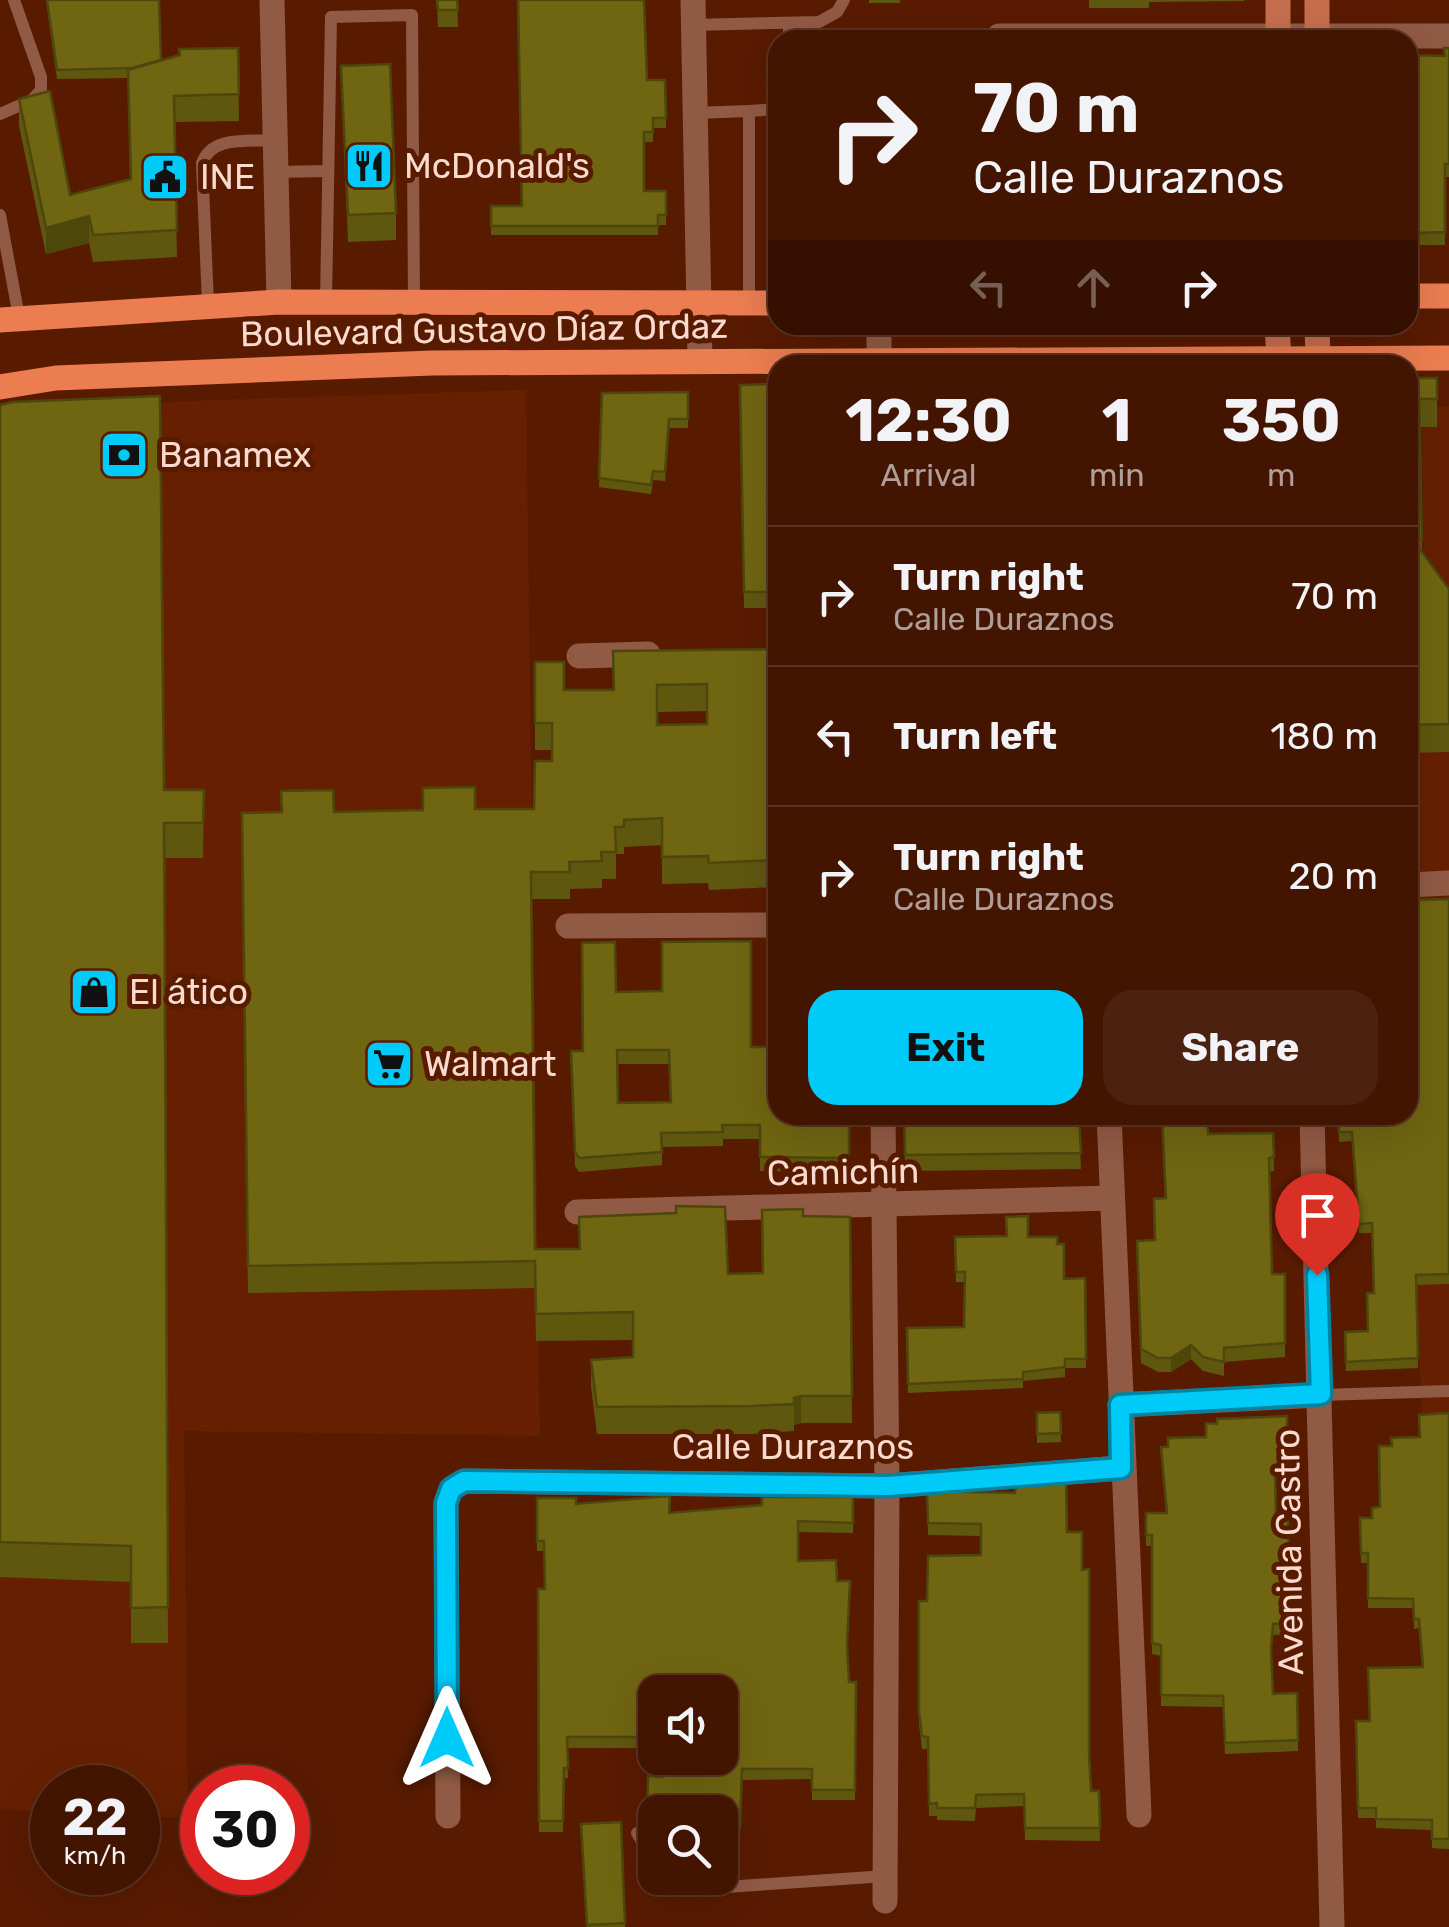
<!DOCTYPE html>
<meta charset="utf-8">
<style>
:root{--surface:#431400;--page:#4d210f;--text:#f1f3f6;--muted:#af9e99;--line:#5b3322;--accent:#00cbf8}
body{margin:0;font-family:Rubik,sans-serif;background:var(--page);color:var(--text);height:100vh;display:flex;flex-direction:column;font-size:38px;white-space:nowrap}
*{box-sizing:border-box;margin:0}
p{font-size:32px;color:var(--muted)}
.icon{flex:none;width:55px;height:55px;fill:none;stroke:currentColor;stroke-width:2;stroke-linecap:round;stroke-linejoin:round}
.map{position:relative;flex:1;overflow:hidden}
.sheet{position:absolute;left:768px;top:355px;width:650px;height:770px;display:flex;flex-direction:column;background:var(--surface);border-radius:30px;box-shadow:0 10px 40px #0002,0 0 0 2px var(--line)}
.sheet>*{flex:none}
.guide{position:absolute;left:768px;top:30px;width:650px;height:305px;border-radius:30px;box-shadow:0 10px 40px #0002,0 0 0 2px var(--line);background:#431400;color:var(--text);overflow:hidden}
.fabs{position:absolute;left:638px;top:1675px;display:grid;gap:20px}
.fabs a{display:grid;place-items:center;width:100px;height:100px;border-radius:20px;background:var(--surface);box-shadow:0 10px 40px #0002,0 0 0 2px var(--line);font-size:50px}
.speed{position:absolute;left:30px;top:1765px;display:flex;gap:20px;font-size:50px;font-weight:700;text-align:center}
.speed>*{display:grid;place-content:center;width:130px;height:130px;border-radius:50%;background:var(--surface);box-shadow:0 10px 40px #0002,0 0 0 2px var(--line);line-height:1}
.speed small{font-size:25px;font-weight:400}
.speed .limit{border:15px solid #d22;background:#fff;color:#111}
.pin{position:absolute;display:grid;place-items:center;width:85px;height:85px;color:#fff;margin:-102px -42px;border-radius:50% 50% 50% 0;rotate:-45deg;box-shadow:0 0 10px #0007}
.pin .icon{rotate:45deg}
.me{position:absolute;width:110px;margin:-55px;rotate:0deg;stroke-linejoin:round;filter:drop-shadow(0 0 8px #0008)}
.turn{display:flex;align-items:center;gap:35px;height:210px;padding:0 40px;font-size:45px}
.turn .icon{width:130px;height:130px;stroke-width:2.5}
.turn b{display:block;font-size:70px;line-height:85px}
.lanes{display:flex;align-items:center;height:95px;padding:0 40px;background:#0003;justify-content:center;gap:50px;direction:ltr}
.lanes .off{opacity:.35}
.eta{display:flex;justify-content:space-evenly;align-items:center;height:170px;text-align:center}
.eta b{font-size:60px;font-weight:700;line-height:70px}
.action{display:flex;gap:20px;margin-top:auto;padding:20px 40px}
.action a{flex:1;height:115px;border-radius:30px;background:var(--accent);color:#111;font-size:40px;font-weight:700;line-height:115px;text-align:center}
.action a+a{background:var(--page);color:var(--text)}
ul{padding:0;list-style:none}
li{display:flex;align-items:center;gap:30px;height:140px;padding:0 40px;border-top:2px solid var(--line)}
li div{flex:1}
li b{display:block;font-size:38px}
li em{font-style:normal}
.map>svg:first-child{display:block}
</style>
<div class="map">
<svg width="1449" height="1927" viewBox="0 0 1449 1927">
<rect width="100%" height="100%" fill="#591b00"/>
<g fill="#662000">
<polygon points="526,390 540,1436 184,1431 188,1817 138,1817 138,1788 52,1788 52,1812 0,1809 0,423 27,415 185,401"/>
<polygon points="1408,406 1449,406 1449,1849 1434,1849 1421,1392 1406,1115"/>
</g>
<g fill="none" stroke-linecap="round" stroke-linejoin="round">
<g stroke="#915a45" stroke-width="12">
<polyline points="789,23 789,40"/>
<polyline points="692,25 819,22 837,12 844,0"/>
<polyline points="693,113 749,111"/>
<polyline points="0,114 32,100 41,90 41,77 14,0"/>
<polyline points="276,172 328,171"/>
<polyline points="0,215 19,317"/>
<polyline points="326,301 331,17 412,15 414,300"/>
<polyline points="749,303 749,111 778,109"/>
<path d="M208,304L202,163C212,135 249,142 274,140"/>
<polyline points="1321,1395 1449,1391"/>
<polyline points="637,1833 655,1864"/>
<polyline points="675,1878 726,1887 886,1876"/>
</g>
<g stroke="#915a45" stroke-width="25">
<polyline points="272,0 279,302"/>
<polyline points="999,36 1449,36"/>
<polyline points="879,365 879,325"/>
<polyline points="579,656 648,654"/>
<polyline points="1408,885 1449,883"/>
<polyline points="568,926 778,925"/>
<polyline points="883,1115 887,1486 885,1901"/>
<polyline points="1109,1115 1139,1815"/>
<polyline points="1312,1115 1332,1927"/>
<polyline points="577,1212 1111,1198"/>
<polyline points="1120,1405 1321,1395"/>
<polyline points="448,1816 446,1503 451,1489 464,1481 887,1486 1121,1468"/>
</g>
<polyline stroke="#915a45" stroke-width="25" points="693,0 700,360"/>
<g stroke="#c56e4d" stroke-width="25">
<polyline points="1278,0 1278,40"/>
<polyline points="1317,0 1317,40"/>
<polyline points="1277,325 1279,359"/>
<polyline points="1317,325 1318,360"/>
</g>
<g stroke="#ec7d51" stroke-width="25">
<polyline points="1408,296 1449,296"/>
<polyline points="0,320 279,302 778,303"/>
<polyline points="0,387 56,378 432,363 1449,358"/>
</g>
</g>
<g fill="#60570f" fill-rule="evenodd">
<polygon points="46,0 159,0 161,60 179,55 179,49 238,48 239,121 174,122 177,257 93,262 89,243 46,254 19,126 19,99 70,195 130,179 128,78 57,79"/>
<polygon points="437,0 457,0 458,27 438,27"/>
<rect x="869" y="0" width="31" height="3"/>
<polygon points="1089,0 1244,0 1244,1 1149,2 1149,8 1089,8"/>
<polygon points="1449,48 1449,177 1445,177 1445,245 1416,245 1416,205 1408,205 1408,55 1445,56"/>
<polygon points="341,66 396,213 396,240 348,242"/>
<polygon points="647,80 665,80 666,128 653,128 653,142 644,142 644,191 666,191 666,225 658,225 658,235 491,235 491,206 522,206"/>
<polygon points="778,121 778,254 773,254 772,122"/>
<polygon points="1408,378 1437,378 1437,427 1420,427 1422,552 1449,589 1449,752 1408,753"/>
<polygon points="774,384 775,511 767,511 768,563 778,563 778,608 744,608 740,385"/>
<polygon points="688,392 688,428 669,428 665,481 653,480 651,494 599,487 602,393"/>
<polygon points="0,405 164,790 204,790 203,858 164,858 168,1643 131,1643 131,1582 0,1577"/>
<path d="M778,657V887L709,890L708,883L662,884V845L624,847V854H616V879H602V888L570,889V899H531L535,1249L728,1274L762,1273L803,1216L850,1217L852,1423H801L794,1425V1431L752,1434H597L591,1387V1360L633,1357V1340L536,1341L535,1288L248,1293L242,813L534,809L552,761V750H535V662L564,690H613ZM707,711V724L657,725V712Z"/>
<polygon points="1449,899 1449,1284 1416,1285 1418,1368 1346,1371 1345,1332 1367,1331 1374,1293 1372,1233 1359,1233 1352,1141 1339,1142 1338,1115"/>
<path d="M616,992L751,1047L849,1115V1172L760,1171V1139H723V1146L662,1147V1165L579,1172L575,1166L571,1051H583ZM618,1064H669L671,1102L618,1103Z"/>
<polygon points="904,1115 1079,1115 1081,1169 905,1171"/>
<polygon points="1273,1133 1274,1171 1269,1172 1272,1274 1285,1274 1285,1357 1224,1362 1224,1376 1203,1371 1191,1359 1171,1372 1158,1372 1141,1363 1137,1241 1155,1240 1165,1198 1208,1134"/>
<polygon points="955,1237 1028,1237 1057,1244 1064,1279 1085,1278 1086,1368 1065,1368 1065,1377 1023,1381 1023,1388 908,1393 907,1328 964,1327 965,1282 956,1282"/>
<polygon points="1060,1412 1061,1442 1037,1443 1037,1413"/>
<polygon points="1449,1413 1449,1849 1432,1848 1432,1830 1376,1828 1376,1818 1358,1818 1356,1721 1369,1721 1422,1667 1419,1628 1414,1629 1413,1608 1368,1608 1368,1563 1361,1563 1360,1518 1372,1518 1380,1507 1392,1446 1420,1437"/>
<polygon points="1287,1416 1288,1467 1282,1467 1282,1476 1275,1476 1276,1518 1288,1518 1289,1564 1283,1564 1284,1604 1294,1604 1295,1634 1273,1635 1271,1656 1273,1694 1297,1693 1298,1751 1225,1754 1223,1707 1161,1706 1161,1656 1152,1654 1152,1546 1146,1546 1146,1513 1166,1513 1161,1447 1168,1447 1206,1437 1217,1424"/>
<polygon points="927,1491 1067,1532 1082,1570 1091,1791 1099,1791 1100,1841 1025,1840 1024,1806 976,1808 975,1821 937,1820 937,1816 929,1816 928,1749 922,1749 919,1724 919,1601 927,1601 981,1555 981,1536 928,1535"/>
<polygon points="853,1497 853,1533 798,1532 798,1561 837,1581 847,1651 849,1682 856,1682 855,1800 812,1800 812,1779 742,1780 740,1837 720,1837 720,1812 655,1812 655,1826 647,1826 648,1776 662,1777 720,1758 655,1692 655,1748 567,1748 568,1778 564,1778 563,1832 539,1832 538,1589 545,1589 544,1551 537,1551 537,1498 576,1504 670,1513"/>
<polygon points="621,1822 625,1927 587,1927 581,1824"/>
</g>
<g fill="#4e470c">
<polygon points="89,216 89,243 46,254 46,228"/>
<polygon points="1191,1345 1191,1359 1171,1372 1171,1358"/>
<polygon points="801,1396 801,1423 794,1425 794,1398"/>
</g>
<g fill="#706511" stroke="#4e470c" stroke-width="2.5" fill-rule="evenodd">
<polygon points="47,0 159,0 161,60 132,68 57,70"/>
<polygon points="437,0 457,0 458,10 438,10"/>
<polygon points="518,0 644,0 647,80 665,80 666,118 653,118 653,132 644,132 644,191 666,191 666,215 658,215 658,226 491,226 491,206 522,206"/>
<polygon points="238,48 239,94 174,96 177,230 93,235 89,216 46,228 19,99 50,91 70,195 131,179 128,70 180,55 179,49"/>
<polygon points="1444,48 1449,48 1449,164 1445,164 1445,232 1416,233 1416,192 1408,192 1408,55 1445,56"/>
<polygon points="390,64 396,213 348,215 341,66"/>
<polygon points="778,121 778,241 773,242 772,122"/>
<polygon points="1408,378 1437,378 1437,399 1419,399 1422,539 1414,541 1449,589 1449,724 1408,725"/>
<polygon points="774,384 775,495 767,496 768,563 778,563 778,592 744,592 740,385"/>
<polygon points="688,392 688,419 669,419 665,472 653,471 651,485 599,478 602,393"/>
<polygon points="160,396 164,790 204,790 203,823 164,823 168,1607 131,1608 131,1546 0,1542 0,405 13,402"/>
<path d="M775,649L770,657H778V860L709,863L708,856L662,857V818L624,820V827H615L616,852H601L602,861L569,862L570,872H531L535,1249H580L579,1217L676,1213V1206L725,1207L728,1274L763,1273L762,1210L803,1209V1216L850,1217L852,1396H801L794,1398V1404L752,1406L597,1407L591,1360L633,1357V1312L536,1314L535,1261L248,1266L242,813L282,812L281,791L333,790L334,812L423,810V788L475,787V809H534L535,761H552V723H535V662H564V690H614L613,651ZM707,684V724L657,725V685Z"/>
<polygon points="1449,899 1449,1274 1416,1275 1418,1358 1346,1362 1345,1332 1368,1331 1367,1293 1374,1293 1372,1223 1359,1224 1352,1132 1339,1132 1338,1115 1408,1115 1408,900"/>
<path d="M751,941V1047H778V1115H849V1158L760,1157V1125H722L723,1132L661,1133L662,1152L579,1158L575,1152L571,1051H583L582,943L615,942L616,992L662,991V942ZM617,1050H669L671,1102L618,1103Z"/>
<polygon points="904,1115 1079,1115 1081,1153 905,1155"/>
<polygon points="1162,1115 1207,1115 1208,1134 1273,1133 1274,1157 1269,1158 1272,1274 1285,1274 1285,1343 1224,1348 1224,1362 1203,1357 1191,1345 1171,1358 1158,1358 1141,1349 1137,1241 1155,1240 1154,1199 1166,1198"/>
<polygon points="1028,1216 1028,1237 1057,1237 1057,1244 1064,1244 1064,1279 1085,1278 1086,1359 1065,1359 1065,1367 1023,1372 1023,1379 908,1384 907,1328 964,1327 965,1272 956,1272 955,1237 1007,1236 1006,1217"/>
<polygon points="1060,1412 1061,1433 1037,1434 1037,1413"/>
<polygon points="1449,1413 1449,1839 1432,1839 1432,1820 1376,1819 1376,1808 1358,1808 1356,1721 1370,1721 1368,1668 1423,1667 1419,1619 1414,1619 1413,1599 1368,1598 1368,1553 1361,1553 1360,1518 1372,1518 1372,1508 1380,1507 1379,1446 1392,1446 1391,1438 1420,1437 1419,1415"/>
<polygon points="1287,1416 1288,1456 1282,1456 1282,1465 1275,1465 1276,1518 1288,1518 1289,1553 1282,1553 1284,1604 1294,1604 1295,1623 1273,1624 1271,1649 1273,1694 1297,1693 1298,1740 1225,1743 1223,1696 1161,1695 1161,1645 1152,1643 1152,1535 1146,1535 1146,1513 1167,1513 1161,1447 1168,1447 1168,1438 1206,1437 1206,1423 1217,1424 1217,1419"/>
<polygon points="1066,1476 1067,1532 1082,1532 1082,1570 1089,1569 1089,1753 1091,1791 1099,1791 1100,1828 1025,1828 1024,1794 976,1795 975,1808 937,1808 937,1803 929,1804 928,1737 922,1736 919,1712 919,1601 927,1601 928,1556 981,1555 981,1524 928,1523 927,1491 1015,1493 1016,1480"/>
<polygon points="670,1496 669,1513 762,1505 762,1497 853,1497 853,1523 798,1521 798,1561 836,1560 837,1581 850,1581 847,1646 849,1682 856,1682 855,1790 812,1790 812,1769 742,1769 740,1827 720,1827 720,1812 655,1812 655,1815 647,1815 648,1776 662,1777 663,1758 720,1758 720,1692 655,1692 655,1737 567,1737 568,1768 564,1768 563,1821 539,1821 538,1589 545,1589 544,1541 537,1541 537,1498 576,1498 576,1504"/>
<polygon points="621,1822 625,1923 587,1925 581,1824"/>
</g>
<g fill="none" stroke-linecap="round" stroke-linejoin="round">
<g stroke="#0084a1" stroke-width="25">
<polyline id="route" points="447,1738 446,1503 451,1489 464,1481 888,1486 1121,1468 1120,1405 1321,1394 1317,1275"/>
</g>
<use href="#route" stroke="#00cbf8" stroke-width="18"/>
</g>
<defs>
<g id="restaurant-square" transform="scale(2.5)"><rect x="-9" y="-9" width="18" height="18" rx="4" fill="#00cbf8" stroke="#591b00"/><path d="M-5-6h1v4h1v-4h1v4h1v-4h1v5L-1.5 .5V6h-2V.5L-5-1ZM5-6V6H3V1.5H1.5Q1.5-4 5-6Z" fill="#111"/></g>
<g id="civic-square" transform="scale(2.5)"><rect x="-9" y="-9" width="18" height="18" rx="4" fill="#00cbf8" stroke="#591b00"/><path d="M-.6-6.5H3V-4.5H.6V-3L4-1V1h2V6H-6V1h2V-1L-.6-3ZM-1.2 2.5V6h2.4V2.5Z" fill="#111"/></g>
<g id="bank-square" transform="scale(2.5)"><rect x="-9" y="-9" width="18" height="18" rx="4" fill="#00cbf8" stroke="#591b00"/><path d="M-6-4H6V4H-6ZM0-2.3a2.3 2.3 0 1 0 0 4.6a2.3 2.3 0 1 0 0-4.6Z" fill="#111"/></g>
<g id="shop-square" transform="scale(2.5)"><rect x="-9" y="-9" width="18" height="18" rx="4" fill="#00cbf8" stroke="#591b00"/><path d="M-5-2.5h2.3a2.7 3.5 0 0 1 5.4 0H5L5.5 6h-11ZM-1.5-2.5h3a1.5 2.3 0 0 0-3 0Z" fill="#111"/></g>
<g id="supermarket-square" transform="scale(2.5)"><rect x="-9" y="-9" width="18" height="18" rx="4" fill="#00cbf8" stroke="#591b00"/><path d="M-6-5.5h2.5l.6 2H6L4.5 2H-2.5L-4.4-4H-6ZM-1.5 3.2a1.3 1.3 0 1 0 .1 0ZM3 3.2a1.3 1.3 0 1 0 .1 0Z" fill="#111"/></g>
</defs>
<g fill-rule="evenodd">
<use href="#restaurant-square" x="369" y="166"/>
<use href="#civic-square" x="165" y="177"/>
<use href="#bank-square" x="124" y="455"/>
<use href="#shop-square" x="94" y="992"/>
<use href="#supermarket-square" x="389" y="1064"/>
</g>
<g text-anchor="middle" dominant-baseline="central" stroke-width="10" stroke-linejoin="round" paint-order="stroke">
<g font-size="35" fill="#fadace" stroke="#591b00" text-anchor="start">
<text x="404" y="166">McDonald's</text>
<text x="200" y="177">INE</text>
<text x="159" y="455">Banamex</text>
<text x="129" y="992">El ático</text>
<text x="424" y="1064">Walmart</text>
</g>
<g font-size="35" fill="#fadace" stroke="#591b00">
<text transform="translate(484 330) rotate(-1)">Boulevard Gustavo Díaz Ordaz</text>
<text transform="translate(843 1172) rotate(-1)">Camichín</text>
<text x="793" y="1447">Calle Duraznos</text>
<text transform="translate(1289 1552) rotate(-91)">Avenida Castro</text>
</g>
</g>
</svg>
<div class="fabs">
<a><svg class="icon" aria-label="sound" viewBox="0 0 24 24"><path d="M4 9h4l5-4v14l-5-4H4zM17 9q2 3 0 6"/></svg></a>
<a><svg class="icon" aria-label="search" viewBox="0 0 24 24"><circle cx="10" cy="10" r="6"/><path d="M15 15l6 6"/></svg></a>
</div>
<div class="speed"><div>22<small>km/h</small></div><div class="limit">30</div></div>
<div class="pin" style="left:1317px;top:1275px;background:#d93025"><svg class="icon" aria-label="arrive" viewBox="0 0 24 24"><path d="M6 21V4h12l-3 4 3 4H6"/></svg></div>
<svg class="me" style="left:447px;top:1738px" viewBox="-20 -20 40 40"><path d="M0-17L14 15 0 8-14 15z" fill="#00cbf8" stroke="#fff" stroke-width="4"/></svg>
<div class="guide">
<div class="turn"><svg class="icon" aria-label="right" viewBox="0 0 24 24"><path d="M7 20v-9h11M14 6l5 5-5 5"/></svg><div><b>70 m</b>Calle Duraznos</div></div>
<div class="lanes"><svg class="icon off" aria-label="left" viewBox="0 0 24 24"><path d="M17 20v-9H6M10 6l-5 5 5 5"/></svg><svg class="icon off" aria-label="ahead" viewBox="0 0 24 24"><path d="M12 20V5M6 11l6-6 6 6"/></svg><svg class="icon" aria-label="right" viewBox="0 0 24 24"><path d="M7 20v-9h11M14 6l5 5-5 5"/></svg></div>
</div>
<section class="sheet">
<div class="eta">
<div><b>12:30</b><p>Arrival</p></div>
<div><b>1</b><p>min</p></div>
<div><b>350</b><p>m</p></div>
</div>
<ul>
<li><svg class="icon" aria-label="right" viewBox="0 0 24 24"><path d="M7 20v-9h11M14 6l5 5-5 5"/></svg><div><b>Turn right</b><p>Calle Duraznos</p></div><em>70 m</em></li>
<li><svg class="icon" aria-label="left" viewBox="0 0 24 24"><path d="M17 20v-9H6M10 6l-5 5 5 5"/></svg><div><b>Turn left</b></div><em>180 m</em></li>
<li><svg class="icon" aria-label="right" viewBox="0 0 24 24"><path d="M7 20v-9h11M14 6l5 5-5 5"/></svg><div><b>Turn right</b><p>Calle Duraznos</p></div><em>20 m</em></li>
</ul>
<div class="action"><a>Exit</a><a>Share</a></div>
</section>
</div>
